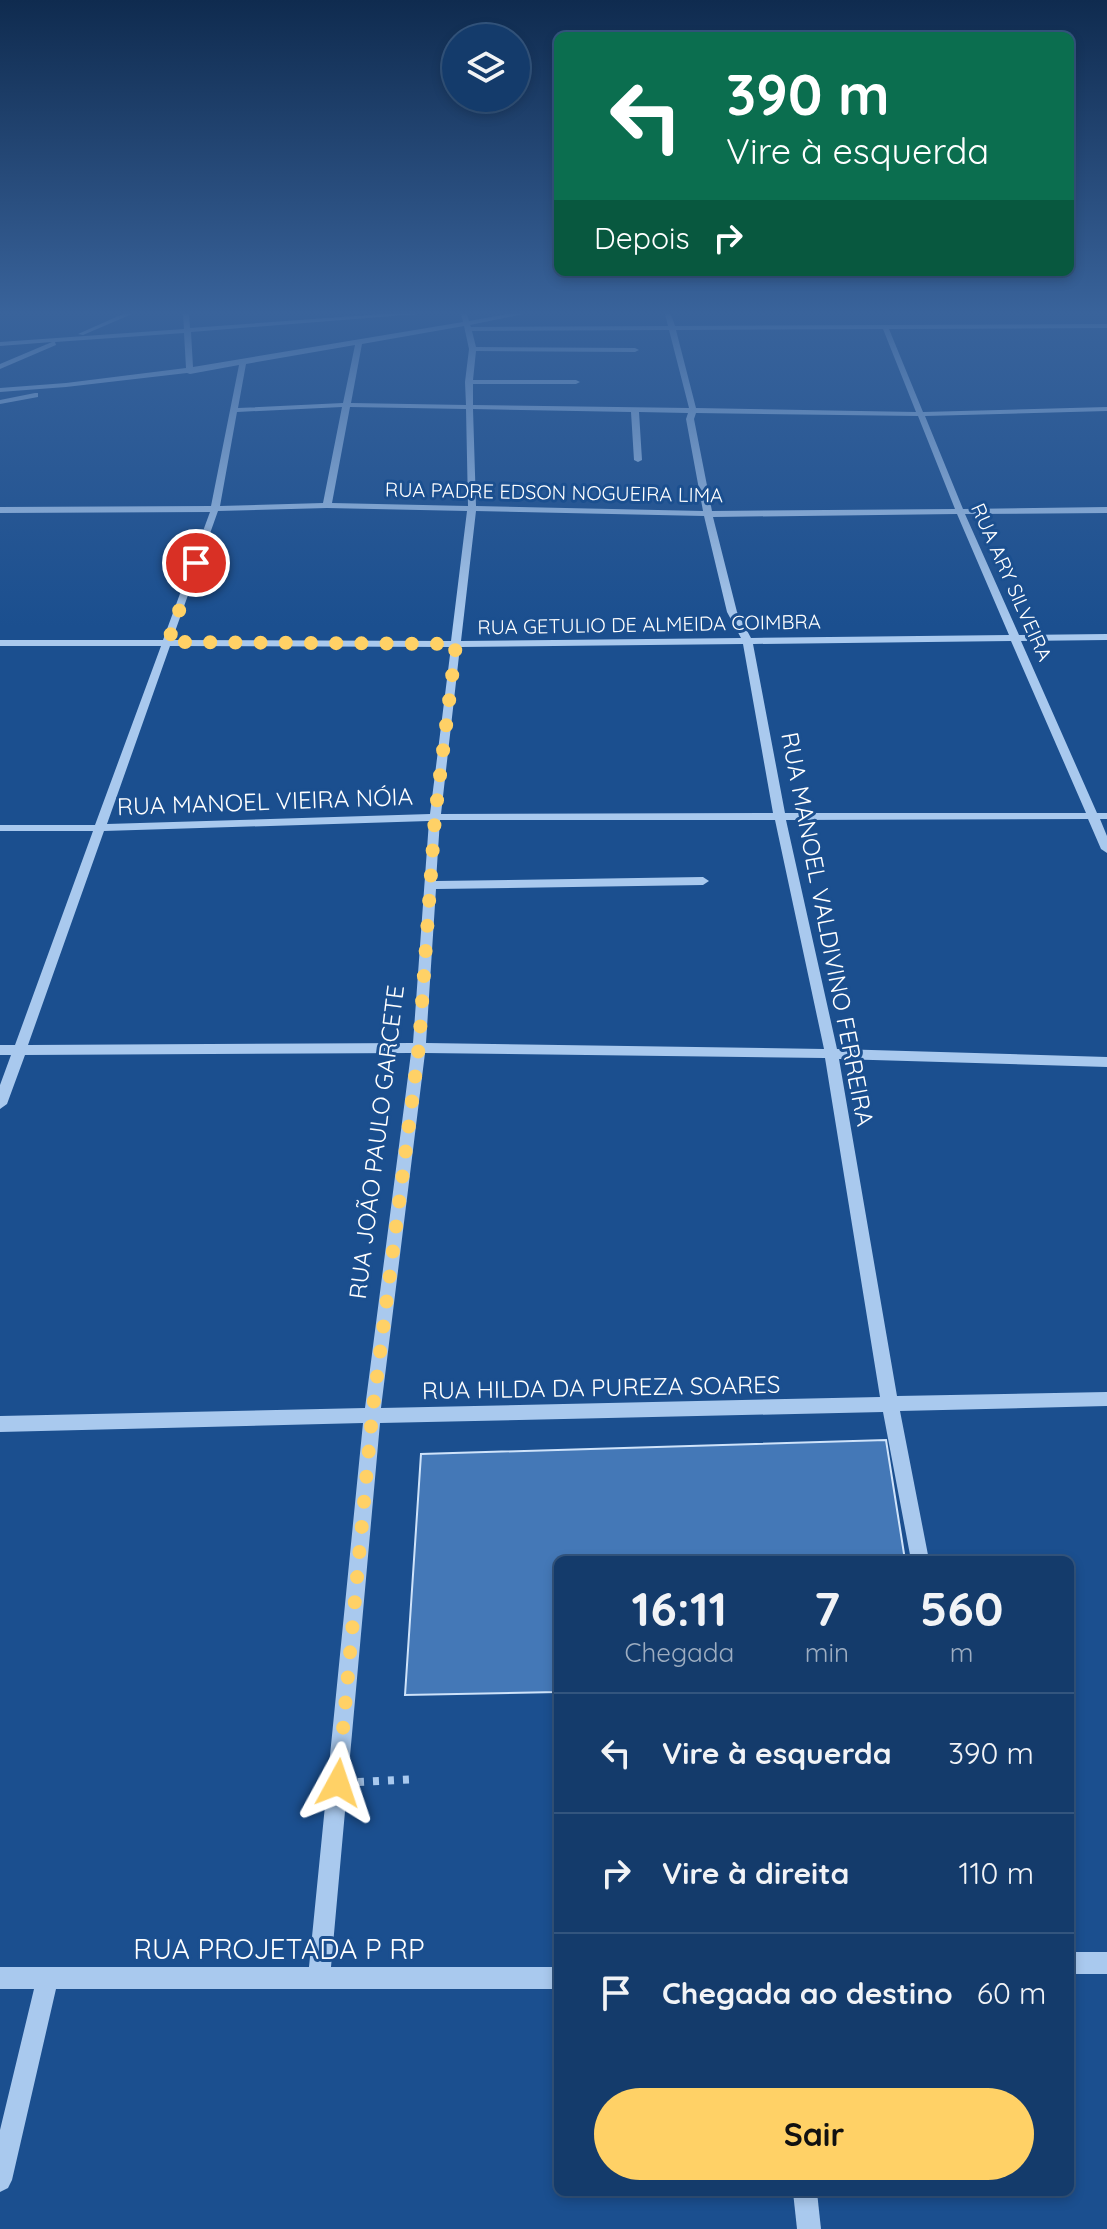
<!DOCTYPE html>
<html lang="pt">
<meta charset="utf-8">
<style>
:root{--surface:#143b6b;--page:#1d4271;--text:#f1f3f6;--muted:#9dadc1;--line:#33557e;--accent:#ffd166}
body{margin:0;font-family:Quicksand,sans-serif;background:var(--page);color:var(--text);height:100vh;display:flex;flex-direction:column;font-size:30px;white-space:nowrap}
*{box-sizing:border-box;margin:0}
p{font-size:26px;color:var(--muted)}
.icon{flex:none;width:44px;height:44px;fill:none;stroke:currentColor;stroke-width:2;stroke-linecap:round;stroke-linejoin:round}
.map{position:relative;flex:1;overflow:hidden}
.drawer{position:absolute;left:554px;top:1556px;width:520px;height:640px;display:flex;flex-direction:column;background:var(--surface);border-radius:12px;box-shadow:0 4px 12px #0003,0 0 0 2px var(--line)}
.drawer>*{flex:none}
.top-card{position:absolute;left:554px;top:32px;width:520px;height:244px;border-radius:12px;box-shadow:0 4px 12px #0003,0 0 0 2px var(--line);background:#0b6e4f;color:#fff;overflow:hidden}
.buttons{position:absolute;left:442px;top:24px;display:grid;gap:16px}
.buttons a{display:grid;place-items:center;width:88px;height:88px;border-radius:50%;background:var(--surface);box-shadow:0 4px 12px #0003,0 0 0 2px var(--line);font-size:40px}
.pin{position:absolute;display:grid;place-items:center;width:68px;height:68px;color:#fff;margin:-34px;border:4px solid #fff;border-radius:50%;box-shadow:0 2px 8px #0007}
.me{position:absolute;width:88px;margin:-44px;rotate:5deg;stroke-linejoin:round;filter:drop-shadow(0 0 6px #0008)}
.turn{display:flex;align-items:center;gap:28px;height:168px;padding:0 40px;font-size:36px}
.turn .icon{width:104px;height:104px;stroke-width:2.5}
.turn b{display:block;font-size:56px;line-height:68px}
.then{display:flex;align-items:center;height:76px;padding:0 40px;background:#0003;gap:16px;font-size:30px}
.eta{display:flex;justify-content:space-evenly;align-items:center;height:136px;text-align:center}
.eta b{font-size:48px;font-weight:700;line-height:56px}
.action{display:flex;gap:16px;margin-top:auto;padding:16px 40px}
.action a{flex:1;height:92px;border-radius:48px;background:var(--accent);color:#111;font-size:32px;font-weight:700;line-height:92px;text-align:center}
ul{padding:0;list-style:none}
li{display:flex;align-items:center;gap:24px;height:120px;padding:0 40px;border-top:2px solid var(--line)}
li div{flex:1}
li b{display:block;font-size:30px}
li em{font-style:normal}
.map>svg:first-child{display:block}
</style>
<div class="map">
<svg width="1107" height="2229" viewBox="0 0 1107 2229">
<rect width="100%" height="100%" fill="#1b4f8f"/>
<polygon fill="#4478b7" stroke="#cfe3fa" stroke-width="2" points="886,1440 905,1560 558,1560 558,1692 405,1695 421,1454"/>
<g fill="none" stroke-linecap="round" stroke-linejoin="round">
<polyline stroke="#a9c9ee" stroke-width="8" stroke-dasharray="6 9" stroke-linecap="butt" points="358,1782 417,1779"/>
<g fill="#a9c9ee" fill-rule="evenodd">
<polygon points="123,314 132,314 83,335 78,334"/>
<path d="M183,314H189L190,328L383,314H418L191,332L193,367L463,322L461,314H467L469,321L508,314H524L470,325L471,327L668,326L665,314H671L675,326L1107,324V328L889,329L923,412L1107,407V411L925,416L963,509L1107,507V513L965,514L1019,635L1107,634V640L1021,641L1097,813H1107V819H1100L1107,836V853L1101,849L1088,819L786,820L837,1049L1107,1057V1067L839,1059L897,1396L1107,1392V1406L900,1411L929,1560H911L883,1412L380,1423L331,1967H558V1989H56L12,2180L8,2188L0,2192V2130L34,1989H0V1967H309L363,1423L0,1432V1416L365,1408L411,1053L25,1055L7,1104L0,1109V1085L11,1055H0V1045H15L93,831H0V825H95L161,646H0V640H163L210,512L0,513V507L211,506L239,365L190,374L187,373L66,387L0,392V388L66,383L186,368L184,333L55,342L56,345L0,369V364L52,342L0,346V342L184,329ZM464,326L469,349L465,382L466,405L351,403L362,344ZM883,329L916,412L696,408L676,330ZM669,330L689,408L473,405V384H576L580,382L576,380H473L476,351L635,352L639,350L635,348L476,347L472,331ZM355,345L343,403L238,408L246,364ZM342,407L323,503L220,506L237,412ZM350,407L466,409L468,506L332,503ZM473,409L631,412L634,460L638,462L642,460L639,412L688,413L686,419L703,511L476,506ZM696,413L918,416L955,509L712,511L694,419ZM327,508L467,511L451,641L172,640L218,511ZM476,511L704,516L727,612L741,638L461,641ZM957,514L1009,635L751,638L737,612L713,517ZM1011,641L1086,813H785L753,644ZM743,644L773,813L441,814L460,647ZM170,646L451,647L430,814L107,824ZM440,820H775L824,1049L426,1043L436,889L703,885L709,881L703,877L436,881ZM429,821L413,1043L28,1045L104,831ZM425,1053L825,1058L880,1397L381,1408Z"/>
<polygon points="35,393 38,393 38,397 0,404 0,400"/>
<rect x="1070" y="1952" width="37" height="22"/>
<polygon points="793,2192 817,2192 821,2229 797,2229"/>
</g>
</g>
<linearGradient id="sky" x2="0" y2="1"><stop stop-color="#0f2b4f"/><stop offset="0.5" stop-color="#39639b"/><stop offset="1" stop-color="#39639b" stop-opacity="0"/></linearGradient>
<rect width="1107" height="626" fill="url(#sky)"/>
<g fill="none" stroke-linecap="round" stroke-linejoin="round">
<polyline stroke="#ffd166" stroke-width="14" stroke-dasharray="0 25.2" points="196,563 168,642 456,644 435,817 419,1046 372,1416 338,1783"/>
</g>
<g text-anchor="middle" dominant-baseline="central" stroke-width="6" stroke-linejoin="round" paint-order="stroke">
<g font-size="20" fill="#fff" stroke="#1b4f8f">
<text transform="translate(554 492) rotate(1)">RUA PADRE EDSON NOGUEIRA LIMA</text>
<text transform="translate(1012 582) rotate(66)">RUA ARY SILVEIRA</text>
<text transform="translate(649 624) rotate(-1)">RUA GETULIO DE ALMEIDA COIMBRA</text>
</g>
<g font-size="24" fill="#fff" stroke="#1b4f8f">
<text transform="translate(265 801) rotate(-2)">RUA MANOEL VIEIRA NÓIA</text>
<text transform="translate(828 929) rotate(79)">RUA MANOEL VALDIVINO FERREIRA</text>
<text transform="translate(376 1142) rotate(-83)">RUA JOÃO PAULO GARCETE</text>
<text transform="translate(601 1387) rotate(-1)">RUA HILDA DA PUREZA SOARES</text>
</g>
<g font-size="28" fill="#fff" stroke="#1b4f8f">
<text x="279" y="1948">RUA PROJETADA P RP</text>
</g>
</g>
</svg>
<div class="buttons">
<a><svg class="icon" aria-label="layers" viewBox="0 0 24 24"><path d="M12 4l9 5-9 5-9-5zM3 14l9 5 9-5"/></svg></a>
</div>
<div class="pin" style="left:196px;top:563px;background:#d93025"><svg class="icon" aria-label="arrive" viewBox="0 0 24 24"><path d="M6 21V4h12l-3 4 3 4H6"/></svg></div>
<svg class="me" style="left:338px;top:1783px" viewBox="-20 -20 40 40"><path d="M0-17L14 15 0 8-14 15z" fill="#ffd166" stroke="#fff" stroke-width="4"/></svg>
<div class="top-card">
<div class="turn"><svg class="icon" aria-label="left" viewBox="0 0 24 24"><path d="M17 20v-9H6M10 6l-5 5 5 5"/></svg><div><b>390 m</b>Vire à esquerda</div></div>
<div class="then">Depois<svg class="icon" aria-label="right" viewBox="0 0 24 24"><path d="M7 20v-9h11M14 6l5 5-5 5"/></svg></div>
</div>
<section class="drawer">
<div class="eta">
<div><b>16:11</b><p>Chegada</p></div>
<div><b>7</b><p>min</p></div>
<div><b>560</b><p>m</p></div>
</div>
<ul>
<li><svg class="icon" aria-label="left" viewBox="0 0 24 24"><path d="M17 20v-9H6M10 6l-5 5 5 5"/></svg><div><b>Vire à esquerda</b></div><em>390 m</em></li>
<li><svg class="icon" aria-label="right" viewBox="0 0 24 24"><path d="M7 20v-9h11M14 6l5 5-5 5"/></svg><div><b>Vire à direita</b></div><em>110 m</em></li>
<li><svg class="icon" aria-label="arrive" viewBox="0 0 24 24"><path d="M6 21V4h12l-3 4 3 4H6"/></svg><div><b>Chegada ao destino</b></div><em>60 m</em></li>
</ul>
<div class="action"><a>Sair</a></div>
</section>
</div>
